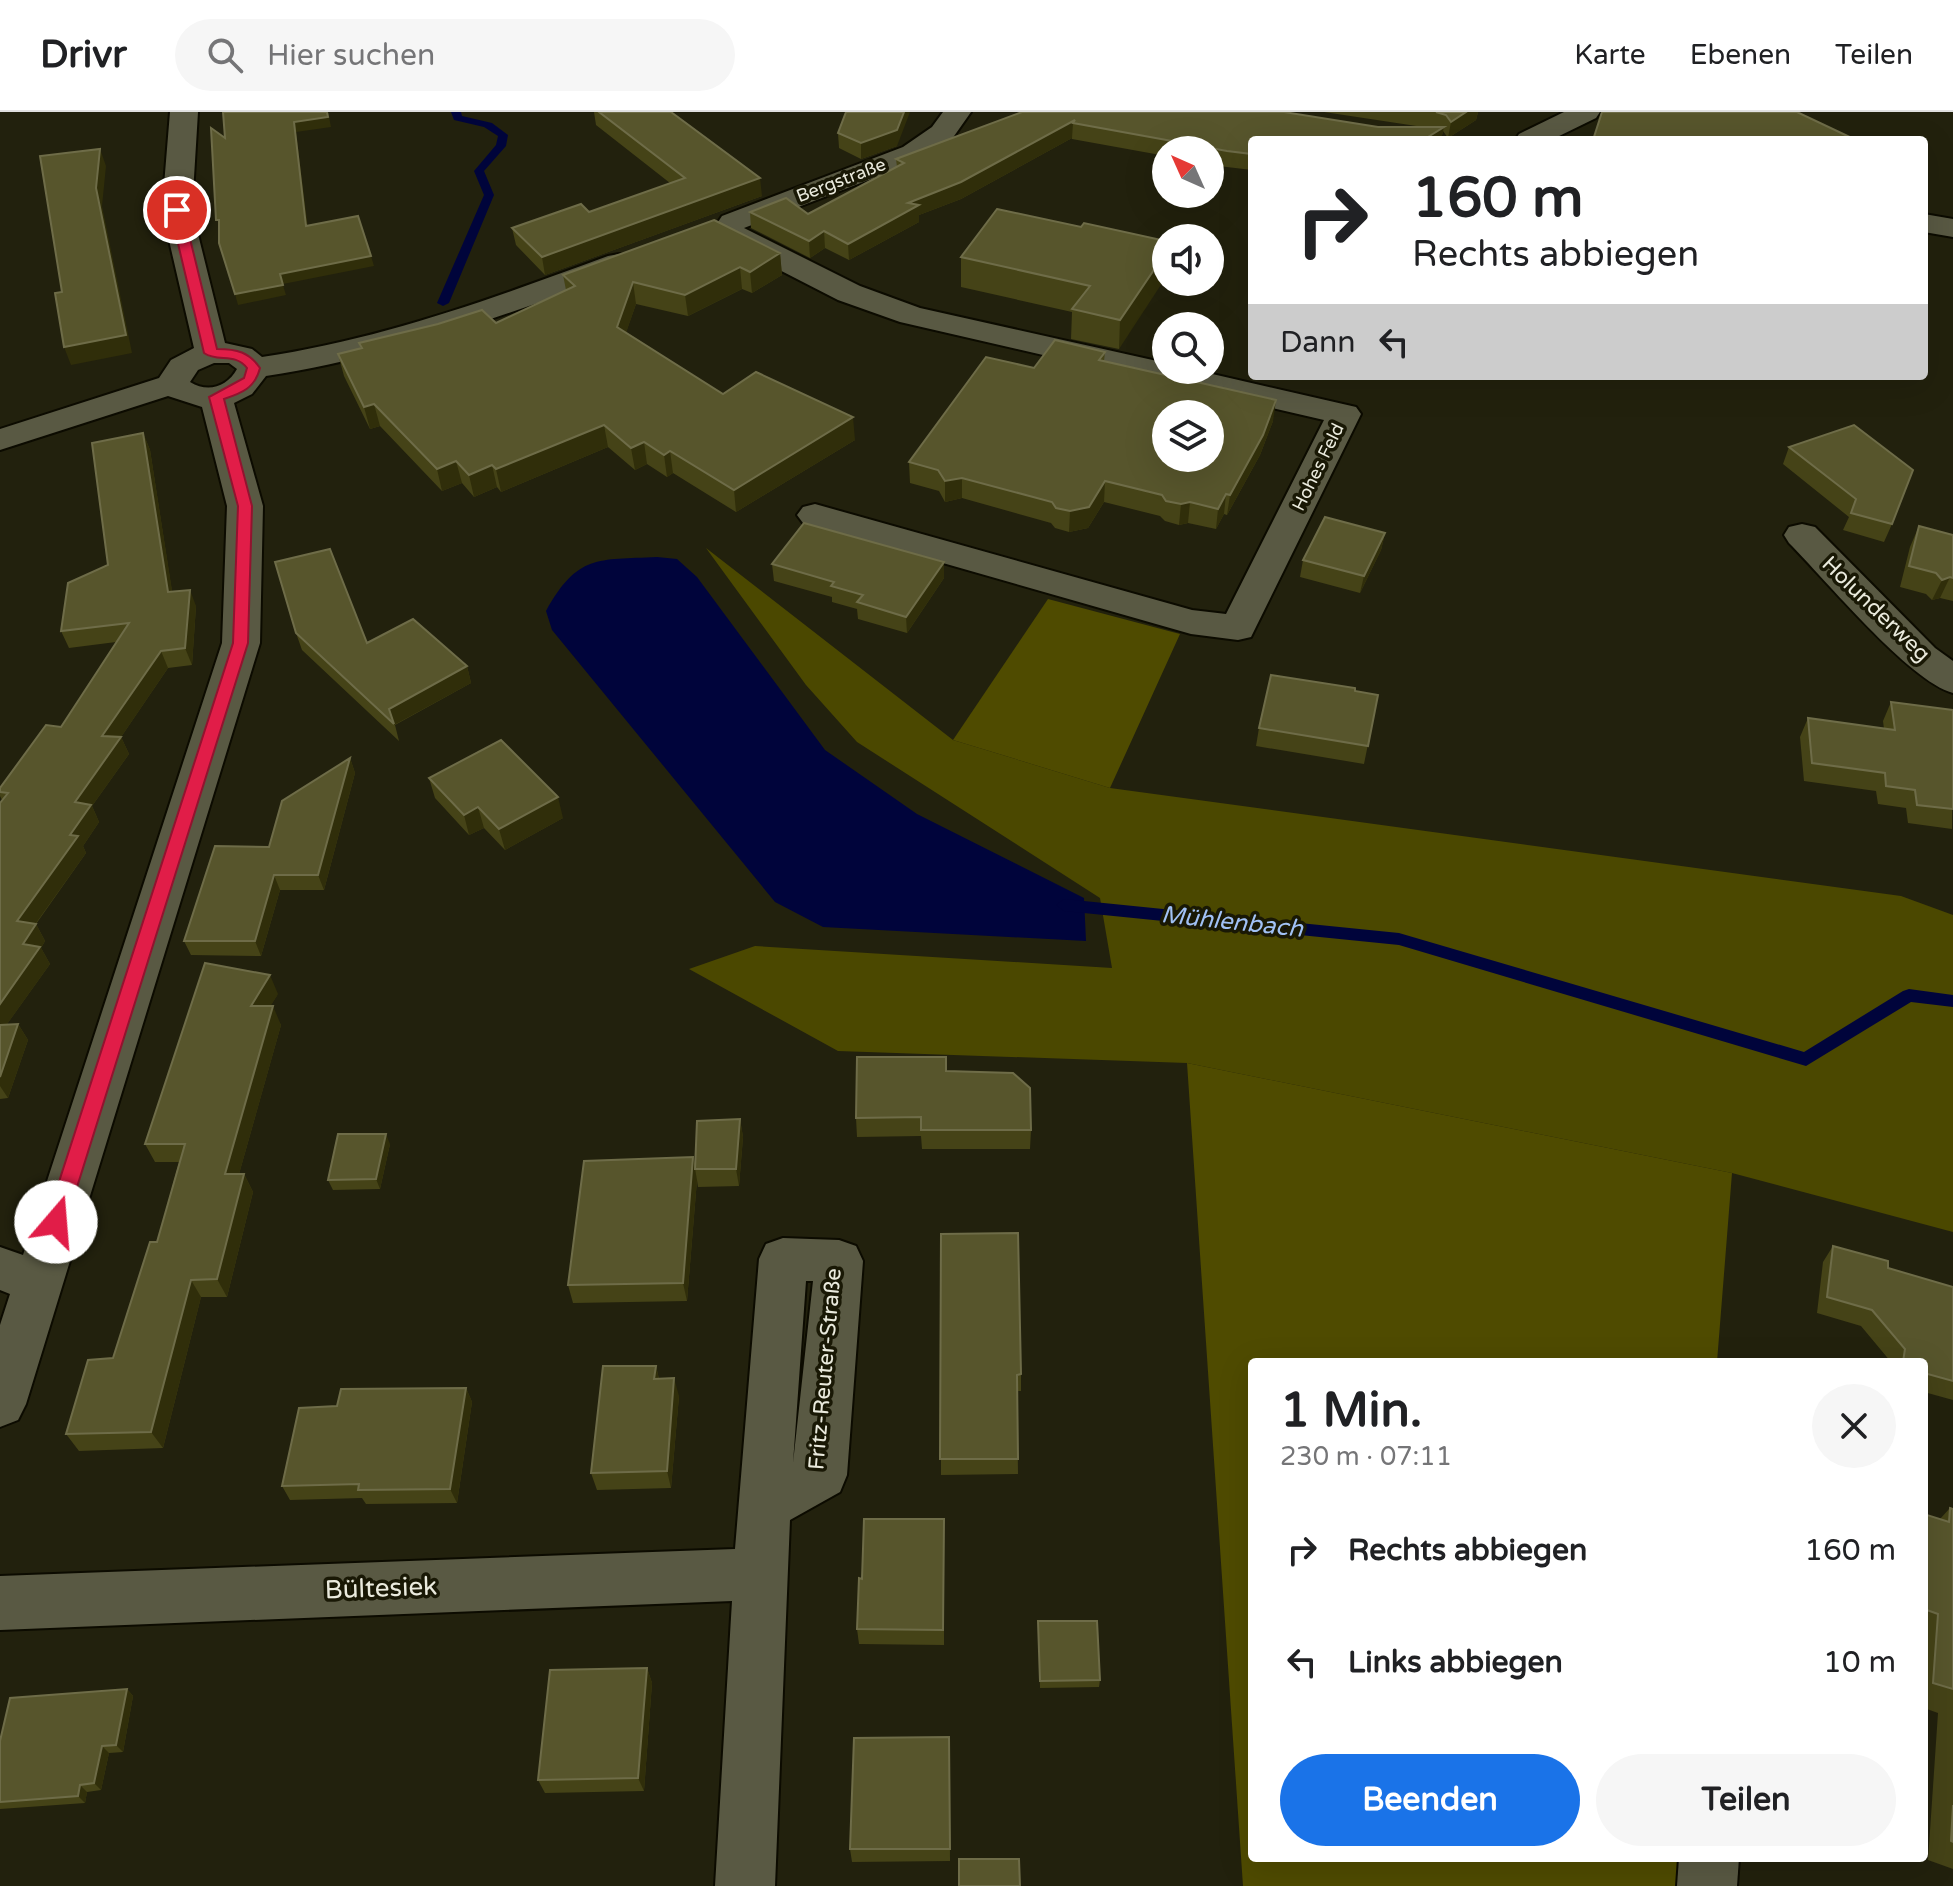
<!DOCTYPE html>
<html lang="de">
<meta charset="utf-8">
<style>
:root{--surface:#fff;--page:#f6f6f6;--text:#202124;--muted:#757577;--line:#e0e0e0;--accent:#1a73e8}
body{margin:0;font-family:"Varela Round",sans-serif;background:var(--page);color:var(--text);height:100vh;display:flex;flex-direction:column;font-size:30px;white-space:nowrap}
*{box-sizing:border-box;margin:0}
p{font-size:26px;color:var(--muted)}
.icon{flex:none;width:44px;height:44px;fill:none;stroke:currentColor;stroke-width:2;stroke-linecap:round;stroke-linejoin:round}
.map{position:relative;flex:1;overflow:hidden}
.sheet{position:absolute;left:1248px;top:1246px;width:680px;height:504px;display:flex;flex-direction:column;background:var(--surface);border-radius:8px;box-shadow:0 8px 32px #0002}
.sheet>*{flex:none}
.banner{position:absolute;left:1248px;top:24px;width:680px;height:244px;border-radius:8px;box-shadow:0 8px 32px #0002;background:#fff;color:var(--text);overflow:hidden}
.needle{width:52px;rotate:315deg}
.buttons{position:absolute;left:1152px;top:24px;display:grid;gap:16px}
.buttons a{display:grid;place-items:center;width:72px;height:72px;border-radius:50%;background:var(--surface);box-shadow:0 8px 32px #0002;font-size:40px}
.pin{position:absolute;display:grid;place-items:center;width:68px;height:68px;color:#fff;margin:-34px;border:4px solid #fff;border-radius:50%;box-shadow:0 2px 8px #0007}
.me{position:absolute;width:88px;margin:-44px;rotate:18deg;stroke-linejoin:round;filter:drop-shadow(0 0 6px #0008)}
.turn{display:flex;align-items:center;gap:28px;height:168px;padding:0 32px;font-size:36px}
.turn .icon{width:104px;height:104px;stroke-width:2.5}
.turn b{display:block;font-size:56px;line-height:68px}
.then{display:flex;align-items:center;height:76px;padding:0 32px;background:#0003;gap:16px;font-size:30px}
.round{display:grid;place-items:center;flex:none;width:84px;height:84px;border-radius:42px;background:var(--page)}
.headline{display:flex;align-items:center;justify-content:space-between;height:136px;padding:0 32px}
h1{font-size:48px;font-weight:800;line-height:60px}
.button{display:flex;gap:16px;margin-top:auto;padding:16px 32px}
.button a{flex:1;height:92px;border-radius:48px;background:var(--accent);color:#fff;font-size:32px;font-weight:800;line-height:92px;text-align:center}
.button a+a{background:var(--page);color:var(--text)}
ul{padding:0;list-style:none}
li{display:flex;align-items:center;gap:24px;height:112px;padding:0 32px}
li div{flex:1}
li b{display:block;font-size:30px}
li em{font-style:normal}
header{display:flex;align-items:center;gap:48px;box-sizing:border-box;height:112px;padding:0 40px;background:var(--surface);border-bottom:2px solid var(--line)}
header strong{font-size:38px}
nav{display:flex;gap:44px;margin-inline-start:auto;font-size:28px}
.search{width:560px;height:72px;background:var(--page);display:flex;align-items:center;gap:20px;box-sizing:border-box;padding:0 28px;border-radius:44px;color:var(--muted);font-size:30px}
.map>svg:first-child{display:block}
</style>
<header>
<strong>Drivr</strong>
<div class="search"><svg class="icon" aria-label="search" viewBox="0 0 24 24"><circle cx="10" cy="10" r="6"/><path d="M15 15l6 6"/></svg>Hier suchen</div>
<nav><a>Karte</a><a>Ebenen</a><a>Teilen</a></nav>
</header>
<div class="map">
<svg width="1953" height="1774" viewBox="0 0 1953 1774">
<rect width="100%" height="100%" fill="#22210d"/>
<g fill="#4f4b00">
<polygon points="1048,487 1180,522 1110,676 953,628"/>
<polygon points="1187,951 1732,1061 1717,1250 1252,1250 1252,1746 1679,1746 1676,1774 1243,1774"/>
</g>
<polygon fill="#4b4800" points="706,436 953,628 1110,676 1901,784 1953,803 1953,1120 1732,1061 1187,951 838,939 689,857 755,834 1112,856 1100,786 857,630 806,573"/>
<path fill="#00043b" d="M657,445L677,447L697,465L825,638L917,702L1084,786L1086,829L823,815L775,790L552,518L546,499C578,442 597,448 657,445Z"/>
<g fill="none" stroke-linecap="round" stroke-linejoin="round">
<g fill="#00043b" fill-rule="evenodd">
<polygon points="451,0 461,0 462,4 492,11 508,23 506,34 484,59 494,83 449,191 443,194 437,191 484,83 474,59 496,33 498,24 484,15 454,8"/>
<polygon points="1064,787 1399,821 1804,940 1903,879 1909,877 1953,883 1953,895 1911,890 1806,954 1399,833 1064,799 1056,793"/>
</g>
<g stroke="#0c0b00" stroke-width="4">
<g id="minor">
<path d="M170,0H198L192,98L225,231L252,237L262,245C383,227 494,186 608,144L619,142L630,144L634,151L630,158C510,201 393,245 266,264L252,282L234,291L263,394L260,531L26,1292L18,1308L0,1315V1213L10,1182L0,1178V1135L23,1143L222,531L227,394L202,295L168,284L0,338V317L159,266L171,248L194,236L162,98ZM214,251H229L237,257C227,275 208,281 190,270L198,258Z"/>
<polygon points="943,0 971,0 952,27 923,47 744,116 860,174 920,196 1166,251 1166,258 1195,258 1356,295 1361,302 1251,525 1238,528 1191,522 803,411 797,403 803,395 815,392 1192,498 1226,502 1324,308 900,210 838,188 717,126 713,120 720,113 718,110 722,104 903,35 932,15"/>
<polygon points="1564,0 1600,0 1596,6 1551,28 1515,28 1519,22"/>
<polygon points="1924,102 1953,107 1953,125 1924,120"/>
<path d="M1802,412L1815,415L1935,536L1953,549V581C1909,569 1825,467 1789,431L1784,423L1789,415Z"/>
<path d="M783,1126L839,1128L856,1134L863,1149L847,1363L840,1380L790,1408L775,1774H715L732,1489L0,1518V1464L735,1437L759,1147L766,1132ZM806,1169H813L793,1351Z"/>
<polygon points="1679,1746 1739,1746 1737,1774 1677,1774"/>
</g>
</g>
<use href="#minor" fill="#595943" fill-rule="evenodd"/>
</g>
<g fill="#454317">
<polygon points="594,0 671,0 762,84 545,163 516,133 512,116 589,100 670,71 596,13"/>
<polygon points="1022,0 1378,15 1423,15 1324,0 1478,0 1476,8 1448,26 1443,19 1441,28 1252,28 1252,58 1210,53 1210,38 1166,38 1166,44 1072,27 1072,26 961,87 919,103 919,110 849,148 825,136 810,146 751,116 750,100 808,102 897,55 896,47"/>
<polygon points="838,21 897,34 861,47 839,36"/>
<polygon points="1081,115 1166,129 1119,237 1071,227 1072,200 961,175 961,145"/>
<polygon points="780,141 782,163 752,181 742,177 688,204 636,192 626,220 723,282 855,328 736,400 673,361 667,365 647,352 635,358 608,335 501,380 497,375 474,385 462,371 442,379 380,314 370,317 344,264 338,242 361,237 359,231 496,211 566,178 563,163"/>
<polygon points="1105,240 1104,249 1273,309 1260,343 1227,403 1224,402 1216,417 1188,411 1179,413 1165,409 1160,404 1104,390 1088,416 1069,420 1055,416 1051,411 962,386 945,390 939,379 910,371 909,350 1034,256"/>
<polygon points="143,321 150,338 172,480 196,494 192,553 168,556 121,625 129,642 92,694 99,710 83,734 86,741 36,812 45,829 41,836 50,852 7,912 18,912 28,928 8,986 0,987 0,691 2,688 0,684 0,676 61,615 116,530 69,536 61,519 108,453"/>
<polygon points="1789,335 1892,412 1884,430 1843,418 1849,405 1783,352"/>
<polygon points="1919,414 1953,423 1953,489 1940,486 1932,488 1926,482 1900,475 1910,435"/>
<polygon points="1385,421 1381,438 1360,481 1300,465 1303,448"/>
<polygon points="772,452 944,466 907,521 858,507 857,497 832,490 832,485 774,469"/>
<polygon points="296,521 367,531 467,554 471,571 395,613 399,629 302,538"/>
<polygon points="1355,579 1378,583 1364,652 1256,634 1259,616"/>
<polygon points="1891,590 1953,598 1952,717 1908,711 1906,696 1878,692 1876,679 1804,669 1800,625 1808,606 1884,617 1883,609"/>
<polygon points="350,646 355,661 324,778 280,778 261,844 191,843 184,829"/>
<polygon points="429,666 563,706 505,738 484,716 469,723 435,686"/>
<polygon points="278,882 270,894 281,913 239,1062 244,1062 253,1080 227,1185 201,1185 163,1336 79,1339 66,1322 113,1246 157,1130 179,1050 155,1050 145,1032"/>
<polygon points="946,959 1031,1018 1030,1037 922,1037 921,1024 857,1025 856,1006"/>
<polygon points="740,1007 743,1025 739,1074 698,1075 697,1068 687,1189 573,1191 568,1173 693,1045 695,1052"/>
<polygon points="390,1032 380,1077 333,1078 328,1068"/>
<polygon points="941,1122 1021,1262 1021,1279 1017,1279 1018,1362 941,1363"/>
<polygon points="1833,1134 1888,1156 1953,1175 1953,1288 1924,1280 1924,1250 1891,1250 1861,1214 1817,1201 1823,1150"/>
<polygon points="656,1254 659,1267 679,1284 671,1376 597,1378 591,1361"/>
<polygon points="466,1276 472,1290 457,1391 366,1392 362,1386 290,1388 282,1374 337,1294"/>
<polygon points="1950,1396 1953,1397 1953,1757 1928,1748 1938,1601 1924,1596 1924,1402 1940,1407"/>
<polygon points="944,1407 944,1533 859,1532 857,1517 862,1467"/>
<polygon points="1038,1509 1100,1568 1099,1575 1040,1576"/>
<polygon points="647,1556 652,1571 644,1679 545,1681 538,1668"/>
<polygon points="127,1577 133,1584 123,1640 109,1641 101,1678 87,1680 85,1691 0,1697 0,1629"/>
<polygon points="949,1625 950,1749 852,1750 850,1737"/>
</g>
<g fill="#302e0a">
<polygon points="328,0 331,15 296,20 309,124 306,114 294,10"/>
<polygon points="904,0 910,0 897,34 861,47 861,31"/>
<polygon points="1466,0 1478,0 1476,8 1448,26 1451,10"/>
<polygon points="1075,8 1073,11 1072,26 961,87 919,103 919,110 849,148 848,132 908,91"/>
<polygon points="1444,15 1441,28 1423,28"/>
<polygon points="100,37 106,54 102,94 132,241 71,253 64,235 96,76"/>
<polygon points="760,66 762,84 545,163 542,145"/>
<polygon points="824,119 825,136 810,146 809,129"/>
<polygon points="1166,140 1166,165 1119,237 1120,208"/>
<polygon points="780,141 782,163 752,181 750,160"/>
<polygon points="371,144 374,154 283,172 280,162"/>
<polygon points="740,155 742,177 688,204 685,183"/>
<polygon points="633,170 636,192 621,236 617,215"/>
<polygon points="283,173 286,183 238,193 235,182"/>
<polygon points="1276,288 1273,309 1260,343 1227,403 1230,383"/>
<polygon points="374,292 380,314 370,317 364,295"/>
<polygon points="853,305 855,328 736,400 734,378"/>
<polygon points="604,313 608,335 501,380 496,357"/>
<polygon points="143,321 150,338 175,497 168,480"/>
<polygon points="644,330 647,352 635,358 631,336"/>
<polygon points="670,339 673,361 667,365 664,343"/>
<polygon points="456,349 462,371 442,379 437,357"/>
<polygon points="492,353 497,375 474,385 469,363"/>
<polygon points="962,366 962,386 945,390 945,369"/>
<polygon points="1105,369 1104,390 1088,416 1069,420 1070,399"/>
<polygon points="1226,382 1224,402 1216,417 1218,397"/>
<polygon points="1190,390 1188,411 1179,413 1181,392"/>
<polygon points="1385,421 1381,438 1360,481 1364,464"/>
<polygon points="944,450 944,466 907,521 906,505"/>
<polygon points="1950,465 1940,486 1932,488 1942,468"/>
<polygon points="190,478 196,494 192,553 185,536"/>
<polygon points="161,539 168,556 117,631 121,625 129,642 92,694 99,710 83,734 86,741 26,825 17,809 75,690 102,624"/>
<polygon points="467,554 471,571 394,613 389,597"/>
<polygon points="350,646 355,661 324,778 318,763"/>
<polygon points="558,685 563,706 505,738 499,717"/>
<polygon points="478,695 484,716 469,723 464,703"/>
<polygon points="274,763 280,778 261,844 255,829"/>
<polygon points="36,812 45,829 41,836 50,852 0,922 0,892 23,832"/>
<polygon points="270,863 278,882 259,913 251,894"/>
<polygon points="273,894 281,913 234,1080 225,1062"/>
<polygon points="18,912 28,928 8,986 0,974 0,965"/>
<polygon points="740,1007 743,1025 739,1074 736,1057"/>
<polygon points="386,1022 390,1032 380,1077 376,1067"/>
<polygon points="693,1045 697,1068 687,1189 683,1171"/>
<polygon points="244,1062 253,1080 227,1185 217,1167"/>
<polygon points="191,1168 201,1185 163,1336 151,1320"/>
<polygon points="656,1254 660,1272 654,1267"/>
<polygon points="674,1266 679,1284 671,1376 667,1359"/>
<polygon points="466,1276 472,1290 457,1391 450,1377"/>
<polygon points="647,1556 652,1571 644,1679 638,1666"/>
<polygon points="127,1577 133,1584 123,1640 116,1633"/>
<polygon points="102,1634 109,1641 101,1678 94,1671"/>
<polygon points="80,1673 87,1680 85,1691 78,1684"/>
</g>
<g fill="#57552c" stroke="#6e6c48" stroke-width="2" fill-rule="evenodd">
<polygon points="223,0 327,0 328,5 294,10 306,114 358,104 371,144 280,162 283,173 235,182 219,131 219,108 216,108 211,16 225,26"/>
<polygon points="599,0 671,0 760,66 542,145 512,116 581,92 589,100 685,66"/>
<polygon points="846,0 904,0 897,18 861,31 838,21"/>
<polygon points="1022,0 1284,0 1378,15 1444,15 1423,28 1252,28 1252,42 1227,39 1073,11 1075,8 961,70 908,91 919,93 848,132 824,119 809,129 750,100 786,86 808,102 904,51 896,47"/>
<polygon points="1436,0 1466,0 1451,10 1446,3"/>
<polygon points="1602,0 1797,0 1856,28 1593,28"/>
<polygon points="100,37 96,76 126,223 64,235 55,181 62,180 40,44"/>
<polygon points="997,97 1081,115 1084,111 1166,129 1166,140 1120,208 1072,197 1090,174 961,145"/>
<polygon points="714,108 780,141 750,160 740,155 685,183 633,170 617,215 723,282 756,260 853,305 734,378 670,339 664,343 644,330 631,336 604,313 496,357 492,353 469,363 456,349 437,357 374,292 364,295 338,242 362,236 359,231 438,212 482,198 496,211 575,174 563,163"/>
<path d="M1055,228L1105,240L1099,248L1276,288L1263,323L1230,383L1226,382L1218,397L1190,390L1181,392L1166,389L1162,383L1105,369L1089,395L1070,399L1056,396L1052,390L962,366L945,369L938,358L909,350L986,245L1034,256ZM1166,302H1210V346H1166Z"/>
<polygon points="1854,313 1913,358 1892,412 1851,401 1856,387 1789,335"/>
<polygon points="143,321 168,480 190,478 185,536 161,539 102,624 121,625 75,690 91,693 70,723 78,724 17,809 36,812 23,832 40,835 0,892 0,691 8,681 0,680 0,676 46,613 61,615 129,511 61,519 68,471 108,453 92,331"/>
<polygon points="1325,405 1385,421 1364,464 1303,448"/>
<polygon points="804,411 944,450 906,505 857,490 863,483 831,474 834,470 772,452"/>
<polygon points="1919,414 1953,423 1953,466 1950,465 1942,468 1936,461 1909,454"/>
<polygon points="330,437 367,531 413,507 467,554 389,597 394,612 296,521 275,450"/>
<polygon points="1271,563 1355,576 1355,579 1378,583 1368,634 1259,616"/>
<polygon points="1891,590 1953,598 1953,697 1917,693 1915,678 1886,674 1885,661 1812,651 1808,606 1895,618"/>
<polygon points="501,628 558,685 499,717 478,695 464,703 429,666"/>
<polygon points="350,646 318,763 274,763 255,829 184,829 215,734 269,735 282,689"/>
<polygon points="205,851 270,863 251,894 273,894 225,1062 244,1062 217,1167 191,1168 151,1320 66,1322 88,1248 113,1246 150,1130 157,1130 185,1032 145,1032"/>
<polygon points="18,912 0,965 0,913"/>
<polygon points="857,945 946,945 946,959 1013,961 1030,976 1031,1018 921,1018 921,1005 856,1006"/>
<polygon points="740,1007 736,1057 695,1057 697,1009"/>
<polygon points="338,1022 386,1022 376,1067 328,1068"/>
<polygon points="693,1045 683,1171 568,1173 584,1049"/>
<polygon points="1018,1121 1021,1262 1017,1263 1018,1347 940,1347 941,1122"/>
<polygon points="1833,1134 1888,1149 1888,1156 1953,1175 1953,1269 1924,1261 1924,1250 1903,1250 1905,1237 1872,1198 1827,1185"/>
<polygon points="603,1254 656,1254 654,1267 674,1266 667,1359 591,1361"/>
<polygon points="466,1276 450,1377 358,1378 359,1372 282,1374 299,1296 337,1294 341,1277"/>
<polygon points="1950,1396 1953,1397 1953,1577 1933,1571 1938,1502 1924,1497 1924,1402 1949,1410"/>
<polygon points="864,1407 944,1407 943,1518 857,1517 859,1466 862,1467"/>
<polygon points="1038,1509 1097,1509 1100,1568 1040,1569"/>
<polygon points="647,1556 638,1666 538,1668 550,1558"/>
<polygon points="127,1577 116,1633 102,1634 94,1671 80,1673 78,1684 0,1690 0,1629 10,1586"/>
<polygon points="949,1625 950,1737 850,1737 854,1626"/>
<polygon points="1953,1693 1953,1730 1951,1729"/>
<polygon points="959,1747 1019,1747 1020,1774 959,1774"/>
</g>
<path fill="#e11d48" stroke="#92132f" stroke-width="2" d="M177,94L183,98L217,237C237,237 249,240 260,256C255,276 242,281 224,287L252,394L248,531L66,1110L63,1116L56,1118L49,1116L46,1110L233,531L238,394L209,285L244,266L247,256C235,240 218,251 204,241L170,98Z"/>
<g text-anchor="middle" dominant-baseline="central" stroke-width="7" stroke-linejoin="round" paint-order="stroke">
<g font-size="18" fill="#eaeadd" stroke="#191805">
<text transform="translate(841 68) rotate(-21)">Bergstraße</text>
<text transform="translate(1318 355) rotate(-64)">Hohes Feld</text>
</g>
<g font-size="22" fill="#eaeadd" stroke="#191805">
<text transform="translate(1876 497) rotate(44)">Holunderweg</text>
<text transform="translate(825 1257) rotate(-85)">Fritz-Reuter-Straße</text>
</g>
<g font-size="24" font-style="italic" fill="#a1c1f5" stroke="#191805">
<text transform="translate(1232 810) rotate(6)">Mühlenbach</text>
</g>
<g font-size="26" fill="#eaeadd" stroke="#191805">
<text transform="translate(381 1476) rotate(-2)">Bültesiek</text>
</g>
</g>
</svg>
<div class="buttons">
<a><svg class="needle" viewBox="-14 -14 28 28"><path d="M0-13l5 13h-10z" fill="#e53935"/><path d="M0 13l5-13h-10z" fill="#757577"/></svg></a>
<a><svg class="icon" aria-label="sound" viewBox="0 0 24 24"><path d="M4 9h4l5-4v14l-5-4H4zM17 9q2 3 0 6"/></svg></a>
<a><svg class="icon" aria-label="search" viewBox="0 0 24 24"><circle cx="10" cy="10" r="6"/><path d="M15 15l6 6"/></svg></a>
<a><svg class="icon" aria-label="layers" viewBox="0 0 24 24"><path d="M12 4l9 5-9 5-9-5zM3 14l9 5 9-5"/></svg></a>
</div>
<div class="pin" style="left:177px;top:98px;background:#d93025"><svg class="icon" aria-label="arrive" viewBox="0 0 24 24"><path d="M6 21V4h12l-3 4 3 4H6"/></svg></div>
<svg class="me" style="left:56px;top:1110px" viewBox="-20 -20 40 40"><circle r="19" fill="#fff"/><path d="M0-13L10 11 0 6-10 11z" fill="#e11d48"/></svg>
<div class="banner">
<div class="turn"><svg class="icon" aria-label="right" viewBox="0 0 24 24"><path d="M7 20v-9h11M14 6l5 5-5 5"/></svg><div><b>160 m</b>Rechts abbiegen</div></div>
<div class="then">Dann<svg class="icon" aria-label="left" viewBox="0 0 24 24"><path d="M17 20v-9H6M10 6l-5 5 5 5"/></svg></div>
</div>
<section class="sheet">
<div class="headline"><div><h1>1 Min.</h1><p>230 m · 07:11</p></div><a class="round"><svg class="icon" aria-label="close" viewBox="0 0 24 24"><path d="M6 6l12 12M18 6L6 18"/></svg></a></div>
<ul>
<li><svg class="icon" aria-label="right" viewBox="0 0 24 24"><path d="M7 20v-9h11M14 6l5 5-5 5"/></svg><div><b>Rechts abbiegen</b></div><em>160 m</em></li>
<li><svg class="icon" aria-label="left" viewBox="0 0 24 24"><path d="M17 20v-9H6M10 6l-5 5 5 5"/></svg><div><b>Links abbiegen</b></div><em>10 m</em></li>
</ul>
<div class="button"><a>Beenden</a><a>Teilen</a></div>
</section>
</div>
